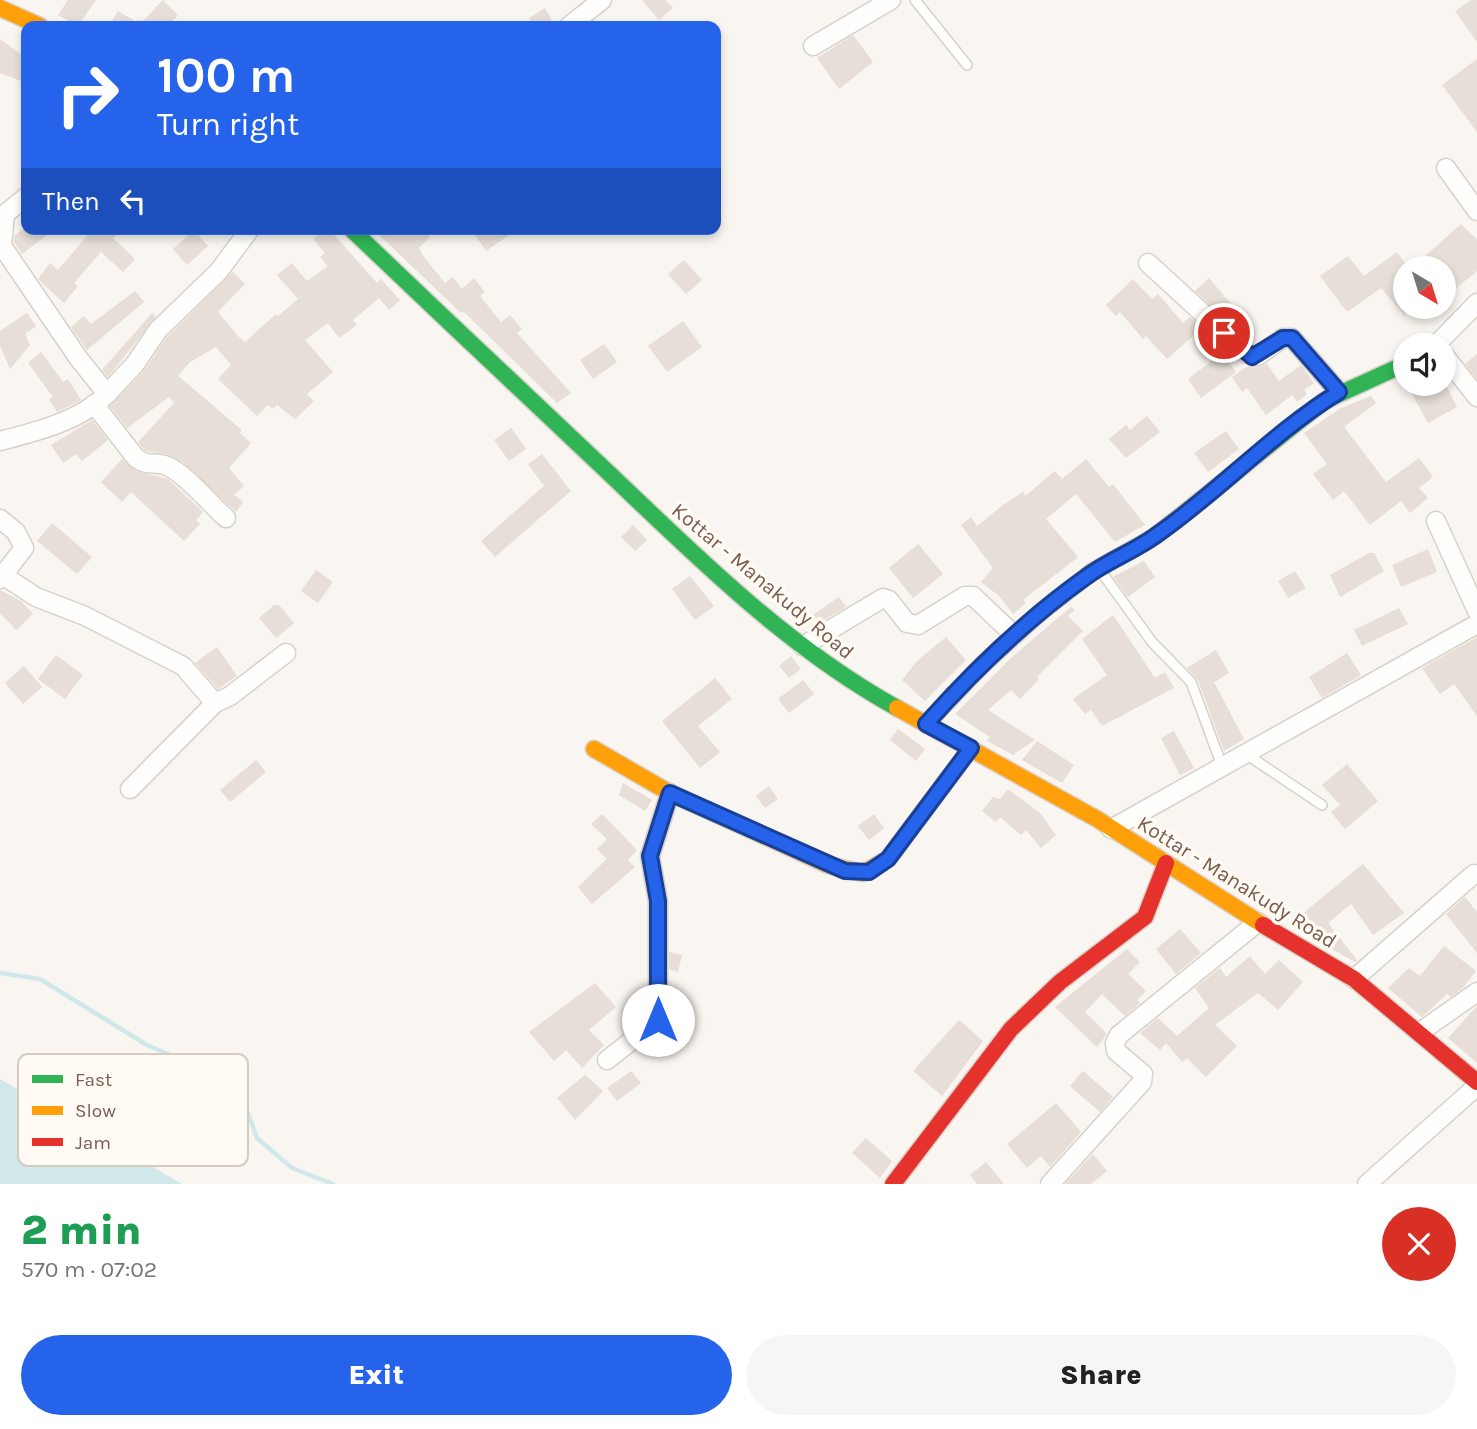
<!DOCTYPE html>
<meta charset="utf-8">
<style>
:root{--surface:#fff;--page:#f6f6f6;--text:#222;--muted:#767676;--accent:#2563eb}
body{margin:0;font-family:Karla,sans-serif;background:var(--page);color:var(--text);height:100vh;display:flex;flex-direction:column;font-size:26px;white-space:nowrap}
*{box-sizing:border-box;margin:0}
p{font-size:23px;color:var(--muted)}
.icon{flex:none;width:38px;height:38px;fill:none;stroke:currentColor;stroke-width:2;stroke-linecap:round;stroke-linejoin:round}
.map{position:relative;height:1184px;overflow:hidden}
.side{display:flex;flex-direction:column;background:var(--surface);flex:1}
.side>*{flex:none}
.guide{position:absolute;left:21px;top:21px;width:700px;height:214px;border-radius:14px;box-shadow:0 4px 10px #0003;background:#2563eb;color:#fff;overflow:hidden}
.needle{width:46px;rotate:142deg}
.tools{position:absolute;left:1393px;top:256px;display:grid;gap:14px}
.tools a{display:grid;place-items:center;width:63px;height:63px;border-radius:50%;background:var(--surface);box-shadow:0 4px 10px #0003;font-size:35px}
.pin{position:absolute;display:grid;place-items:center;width:60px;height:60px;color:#fff;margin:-30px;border:4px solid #fff;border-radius:50%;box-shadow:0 2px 7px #0007}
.me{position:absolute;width:77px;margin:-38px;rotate:0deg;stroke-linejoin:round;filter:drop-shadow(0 0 5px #0008)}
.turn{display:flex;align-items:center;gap:24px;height:147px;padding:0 21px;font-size:32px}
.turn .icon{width:91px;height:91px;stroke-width:2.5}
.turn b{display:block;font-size:49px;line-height:60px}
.then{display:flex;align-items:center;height:66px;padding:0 21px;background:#0003;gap:14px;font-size:26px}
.round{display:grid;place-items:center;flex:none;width:74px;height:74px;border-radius:37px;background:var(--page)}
.head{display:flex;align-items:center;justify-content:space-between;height:119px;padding:0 21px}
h1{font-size:42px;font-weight:800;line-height:52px;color:#1e9e55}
.action{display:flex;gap:14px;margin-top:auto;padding:14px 21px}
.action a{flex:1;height:80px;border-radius:42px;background:var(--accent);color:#fff;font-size:28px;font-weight:800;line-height:80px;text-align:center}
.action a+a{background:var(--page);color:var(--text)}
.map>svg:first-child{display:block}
</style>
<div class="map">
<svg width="1477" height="1184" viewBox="0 0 1477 1184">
<rect width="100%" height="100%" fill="#f9f5f0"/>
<polygon fill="#d0e8ea" points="0,1079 182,1184 0,1184"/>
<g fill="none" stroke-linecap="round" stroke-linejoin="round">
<polyline stroke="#d0e8ea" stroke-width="4.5" points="0,973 40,979 147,1045 226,1079 241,1094 257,1138 292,1168 333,1184"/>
</g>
<g fill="#e6ded7">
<polygon points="68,0 96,0 78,26 58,15"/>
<polygon points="163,0 178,15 168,26 109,26 118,11 140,24"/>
<polygon points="642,0 665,0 673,8 659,20"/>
<polygon points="1471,0 1477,0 1477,42 1455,11"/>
<polygon points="545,8 552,20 542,26 534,26 529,18"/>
<polygon points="853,35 873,62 839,89 817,58"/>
<polygon points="0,39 26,58 26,83 0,73"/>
<polygon points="1477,59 1477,132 1442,85"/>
<polygon points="1461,224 1477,240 1477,271 1444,298 1444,268 1412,268"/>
<polygon points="23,229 55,229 22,254 14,242 14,236"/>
<polygon points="93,229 121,229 113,238 135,259 123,272 101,252 74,283 78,286 64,303 38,279 50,263 58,270"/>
<polygon points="324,229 329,229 377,283 381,279 400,300 389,310 379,298 353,320 357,325 339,338 328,323 305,340 333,372 307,394 314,401 295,419 277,405 273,409 268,405 257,416 218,379 231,365 216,347 190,362 178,376 242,430 240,433 251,443 229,468 244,486 234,495 243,502 236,512 181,461 166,454 145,451 138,442 174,403 169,397 127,428 110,406 143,372 167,337 233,272 245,284 218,312 238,336 245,342 276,314 278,316 298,299 277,275 292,263 307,281 328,266 320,257 325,253 313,239"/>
<polygon points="373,229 422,229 430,237 419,248 423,256 445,283 453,277 462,289 474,278 485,292 480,296 501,322 510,315 522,329 517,333 571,393 557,403 463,311 461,313"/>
<polygon points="471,229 518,229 486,251"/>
<polygon points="194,230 208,246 187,265 173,249"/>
<polygon points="1397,252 1405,263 1405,316 1381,288 1347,312 1320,276 1348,256 1364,276"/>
<polygon points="684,260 702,280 686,294 668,274"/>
<polygon points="1209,278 1231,304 1220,314 1195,291"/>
<polygon points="1133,279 1152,299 1158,294 1183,323 1190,317 1202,328 1167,359 1146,336 1143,339 1120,312 1116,316 1106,305"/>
<polygon points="135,291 144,302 87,350 71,327 84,316 91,324"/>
<polygon points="27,313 36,326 25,334 30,345 10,369 0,346 0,331"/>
<polygon points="152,313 156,317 108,377 102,370"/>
<polygon points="683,321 702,347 667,372 648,346"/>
<polygon points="604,344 617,362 593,379 580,360"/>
<polygon points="41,352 63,382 68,379 81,400 57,412 49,399 53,397 28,363"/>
<polygon points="1222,353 1236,372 1201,398 1188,379"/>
<polygon points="1477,354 1477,379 1465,364"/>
<polygon points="1267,364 1279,381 1301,365 1314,383 1304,390 1307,394 1297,402 1292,395 1266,415 1247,388 1242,392 1232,377 1248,366 1260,367"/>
<polygon points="1406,383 1445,383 1457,407 1428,423"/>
<polygon points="1371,396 1376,403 1344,427 1386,482 1419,458 1433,477 1419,488 1428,498 1410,513 1401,501 1370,525 1344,491 1333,500 1313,474 1327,464 1304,433 1341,408"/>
<polygon points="1147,416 1160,432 1126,458 1109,439 1126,425 1130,430"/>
<polygon points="92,420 108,440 82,461 76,454 63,463 51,445"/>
<polygon points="511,428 526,449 509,461 494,440"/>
<polygon points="1226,431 1239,449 1208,472 1194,453"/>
<polygon points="542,454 571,491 495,557 481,541 544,486 528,464"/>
<polygon points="122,459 136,471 168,479 203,512 196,520 200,524 184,541 131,492 122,502 101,482"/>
<polygon points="1086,459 1109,487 1113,484 1145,525 1115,542 1076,494 1046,519 1078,557 1023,600 1026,603 1013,614 999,596 981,582 993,568 961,525 971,517 977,526 1003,505 1023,492 1025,496 1055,471 1062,479"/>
<polygon points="52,523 92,557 77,574 37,541"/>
<polygon points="633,525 647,540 635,551 621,537"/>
<polygon points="918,544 943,574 913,598 889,568"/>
<polygon points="1428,549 1437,572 1401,587 1392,565"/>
<polygon points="1369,553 1374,553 1384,571 1340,597 1330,575"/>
<polygon points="1144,561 1155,577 1128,597 1113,577"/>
<polygon points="316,570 333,582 318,603 301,591"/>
<polygon points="1295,571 1306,588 1288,598 1278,581"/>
<polygon points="690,576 714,606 695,620 672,589"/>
<polygon points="0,590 21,601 33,614 16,630 0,613"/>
<polygon points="839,597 846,607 817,624 811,616"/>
<polygon points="274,605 279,605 294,623 276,638 259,618"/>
<polygon points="1071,607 1075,610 1068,616 1083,631 1037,677 1039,679 1020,699 1011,690 988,710 1035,740 1013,755 987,741 990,737 955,714 1012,657"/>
<polygon points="1399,608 1408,624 1362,646 1354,630"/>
<polygon points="1113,615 1155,678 1165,672 1174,688 1102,726 1091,710 1085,714 1073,699 1107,675 1082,639"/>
<polygon points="946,637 966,660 925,701 902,680 916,662"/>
<polygon points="1477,637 1477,716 1454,684 1440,694 1422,668"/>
<polygon points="217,647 237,676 218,689 195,663"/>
<polygon points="1216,650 1229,673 1214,682 1244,739 1224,751 1198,680 1187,668"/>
<polygon points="1347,653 1361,675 1322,698 1309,677"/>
<polygon points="56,655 83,675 65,699 38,679"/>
<polygon points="791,656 801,669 789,678 779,666"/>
<polygon points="24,666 42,687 23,704 5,683"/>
<polygon points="715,678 732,699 698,726 720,752 700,768 662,721"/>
<polygon points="803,680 814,694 789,713 778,699"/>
<polygon points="898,729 925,749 916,761 890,740"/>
<polygon points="1174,731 1194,768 1180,775 1161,738"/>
<polygon points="1037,741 1074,765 1062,783 1022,760"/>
<polygon points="256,760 266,772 230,802 220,790"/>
<polygon points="1347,764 1378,801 1345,829 1331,812 1340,805 1322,785"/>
<polygon points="623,783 652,800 645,811 619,795"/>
<polygon points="769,786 778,799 765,808 756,796"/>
<polygon points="1008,789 1040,813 1056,835 1041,848 1026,830 1021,835 1000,817 996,822 982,811 993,797 1000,799"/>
<polygon points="602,814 637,850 628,860 635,867 592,904 578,887 607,859 597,849 607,839 591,824"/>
<polygon points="874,814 884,828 869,840 858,826"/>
<polygon points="1363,864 1404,913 1373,935 1351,904 1328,923 1357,960 1355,962 1330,948 1318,932 1312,937 1290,924"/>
<polygon points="1465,897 1477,912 1477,953 1446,914"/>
<polygon points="1180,929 1201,953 1176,974 1156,949"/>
<polygon points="1444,946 1476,971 1463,988 1451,997 1447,994 1422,1017 1388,988 1409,968 1420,976"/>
<polygon points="1127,949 1140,962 1128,974 1146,991 1137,1000 1140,1003 1125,1016 1102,994 1085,1012 1107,1034 1097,1047 1055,1007"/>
<polygon points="669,952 682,955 678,972 669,969"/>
<polygon points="1250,956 1265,974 1279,960 1303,982 1278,1010 1258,993 1215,1025 1237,1046 1206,1077 1187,1058 1182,1062 1166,1043 1160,1050 1140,1033 1158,1018 1177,1036 1209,1008 1195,988 1220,968 1226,977"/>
<polygon points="595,983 616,1007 589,1030 604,1045 582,1068 566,1050 554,1061 529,1032"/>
<polygon points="644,992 647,1013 641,1018 629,1003"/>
<polygon points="1477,1006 1477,1063 1448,1038"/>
<polygon points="959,1020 983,1041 942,1096 913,1071"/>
<polygon points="631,1071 641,1083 617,1101 607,1088"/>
<polygon points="1083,1071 1113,1097 1100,1112 1070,1086"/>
<polygon points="585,1075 603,1091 575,1120 557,1098"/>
<polygon points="1056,1103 1081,1132 1050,1167 1041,1156 1027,1168 1007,1144"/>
<polygon points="866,1138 892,1161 880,1178 852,1153"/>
<polygon points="1093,1154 1107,1171 1091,1184 1065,1184"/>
<polygon points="986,1162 1004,1184 977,1184 970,1175"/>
</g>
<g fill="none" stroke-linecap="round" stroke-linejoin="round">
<g stroke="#d7d1cb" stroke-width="12">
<g id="lane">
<polyline points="915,0 967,65"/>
<polyline points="1100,570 1152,642 1191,682 1222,766"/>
<polyline points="1246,754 1322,805"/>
</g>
</g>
<g stroke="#d7d1cb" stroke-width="21">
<g id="street">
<polyline points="569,26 602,0"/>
<polyline points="813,46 891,0"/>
<polyline points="1446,168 1477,211"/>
<polyline points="1148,263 1247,354 1258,356 1283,338 1292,338 1339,392"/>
<polyline points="1436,345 1477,303"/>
<polyline points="1444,355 1477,397"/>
<polyline points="107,394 135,364 158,330 219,271 250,229"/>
<path d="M94,404L136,458C147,467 155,461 167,466C185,473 211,505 226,518"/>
<path d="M0,441C35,432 80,421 107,394L79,359L2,246L5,214L26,197"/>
<polyline points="0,519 16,532 24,548 0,579"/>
<polyline points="1436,521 1477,611"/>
<polyline points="4,576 36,597 85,616 183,666 215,703"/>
<polyline points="803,646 883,598 889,600 907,623 918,625 965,596 973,596 1014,635"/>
<polyline points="130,789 215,703 230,696 286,653"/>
<polyline points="1111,829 1477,624"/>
<polyline points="1354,979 1474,874"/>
<polyline points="1420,1032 1477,992"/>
<polyline points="607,1060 658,1020 658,901 650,856 670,793"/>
<polyline points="1050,1184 1142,1082 1143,1074 1116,1051 1115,1043 1119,1035 1258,922"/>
<polyline points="1367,1184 1477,1086"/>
</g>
</g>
<g stroke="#d9d2cb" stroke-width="19">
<g id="fast">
<path d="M351,229C438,312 526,395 613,477C701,561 790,649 897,708"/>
<polyline points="1217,487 1324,401 1405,364"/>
</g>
</g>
<g stroke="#d9d2cb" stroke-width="19">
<g id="slow">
<polyline points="0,8 40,26"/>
<polyline points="897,708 1097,819 1263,925"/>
<polyline points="926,724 982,665 1042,611 1093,571 1154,537 1217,487"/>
<polyline points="594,749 670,793 828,865 863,873 888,859 971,748"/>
</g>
</g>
<g stroke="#d9d2cb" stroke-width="19">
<g id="jam">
<polyline points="1263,925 1354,979 1477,1082"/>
<polyline points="893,1184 1011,1029 1060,982 1145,917 1166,863"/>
</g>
</g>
<use href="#lane" stroke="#fefefd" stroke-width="9"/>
<use href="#street" stroke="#fefefd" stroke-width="18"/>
<use href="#fast" stroke="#30b455" stroke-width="16"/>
<use href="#slow" stroke="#ff9f0a" stroke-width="16"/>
<use href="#jam" stroke="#e5322d" stroke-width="16"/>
</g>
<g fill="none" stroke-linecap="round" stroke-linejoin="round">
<g stroke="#184099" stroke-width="18">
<path id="route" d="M658,1020V901L650,856L670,793L845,871L869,872L888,859L971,748L926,724C974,670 1027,619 1086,577C1107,561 1133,552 1155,536C1219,492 1272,433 1339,392L1292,338H1283L1252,357L1224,333"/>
</g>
<use href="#route" stroke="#2563eb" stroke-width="12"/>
</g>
<g text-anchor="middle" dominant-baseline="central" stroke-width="7" stroke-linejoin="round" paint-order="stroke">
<g font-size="21" fill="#7a5c4d" stroke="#fffaf3">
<text transform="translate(763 581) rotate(40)">Kottar - Manakudy Road</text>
<text transform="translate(1237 882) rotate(32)">Kottar - Manakudy Road</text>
</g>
</g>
<rect x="18" y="1054" width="230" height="112" rx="10" fill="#fffaf3" stroke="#d7cbc1" stroke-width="2"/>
<rect x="32" y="1075" width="31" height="8" fill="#30b455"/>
<rect x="32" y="1106" width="31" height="9" fill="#ff9f0a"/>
<rect x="32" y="1138" width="31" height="8" fill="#e5322d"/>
<g font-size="19" fill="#7a5c4d">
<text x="75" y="1086">Fast</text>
<text x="75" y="1117">Slow</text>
<text x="75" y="1149">Jam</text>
</g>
</svg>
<div class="tools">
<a><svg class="needle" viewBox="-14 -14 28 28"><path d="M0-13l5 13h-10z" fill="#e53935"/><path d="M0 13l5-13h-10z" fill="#767676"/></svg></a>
<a><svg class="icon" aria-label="sound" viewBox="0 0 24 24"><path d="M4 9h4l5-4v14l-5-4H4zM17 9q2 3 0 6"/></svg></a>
</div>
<div class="pin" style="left:1224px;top:333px;background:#d93025"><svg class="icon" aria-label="arrive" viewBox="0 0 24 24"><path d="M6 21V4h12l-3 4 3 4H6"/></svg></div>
<svg class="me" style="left:658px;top:1020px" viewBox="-20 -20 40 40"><circle r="19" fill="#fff"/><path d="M0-13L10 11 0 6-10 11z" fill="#2563eb"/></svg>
<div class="guide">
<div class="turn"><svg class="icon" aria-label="right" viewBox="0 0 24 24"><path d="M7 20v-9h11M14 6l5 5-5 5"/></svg><div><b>100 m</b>Turn right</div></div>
<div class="then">Then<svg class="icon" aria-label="left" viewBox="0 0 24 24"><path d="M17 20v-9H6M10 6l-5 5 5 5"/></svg></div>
</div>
</div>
<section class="side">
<div class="head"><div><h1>2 min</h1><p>570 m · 07:02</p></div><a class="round" style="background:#d93025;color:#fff"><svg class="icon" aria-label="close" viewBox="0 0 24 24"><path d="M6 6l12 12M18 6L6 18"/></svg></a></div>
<div class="action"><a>Exit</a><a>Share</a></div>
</section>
